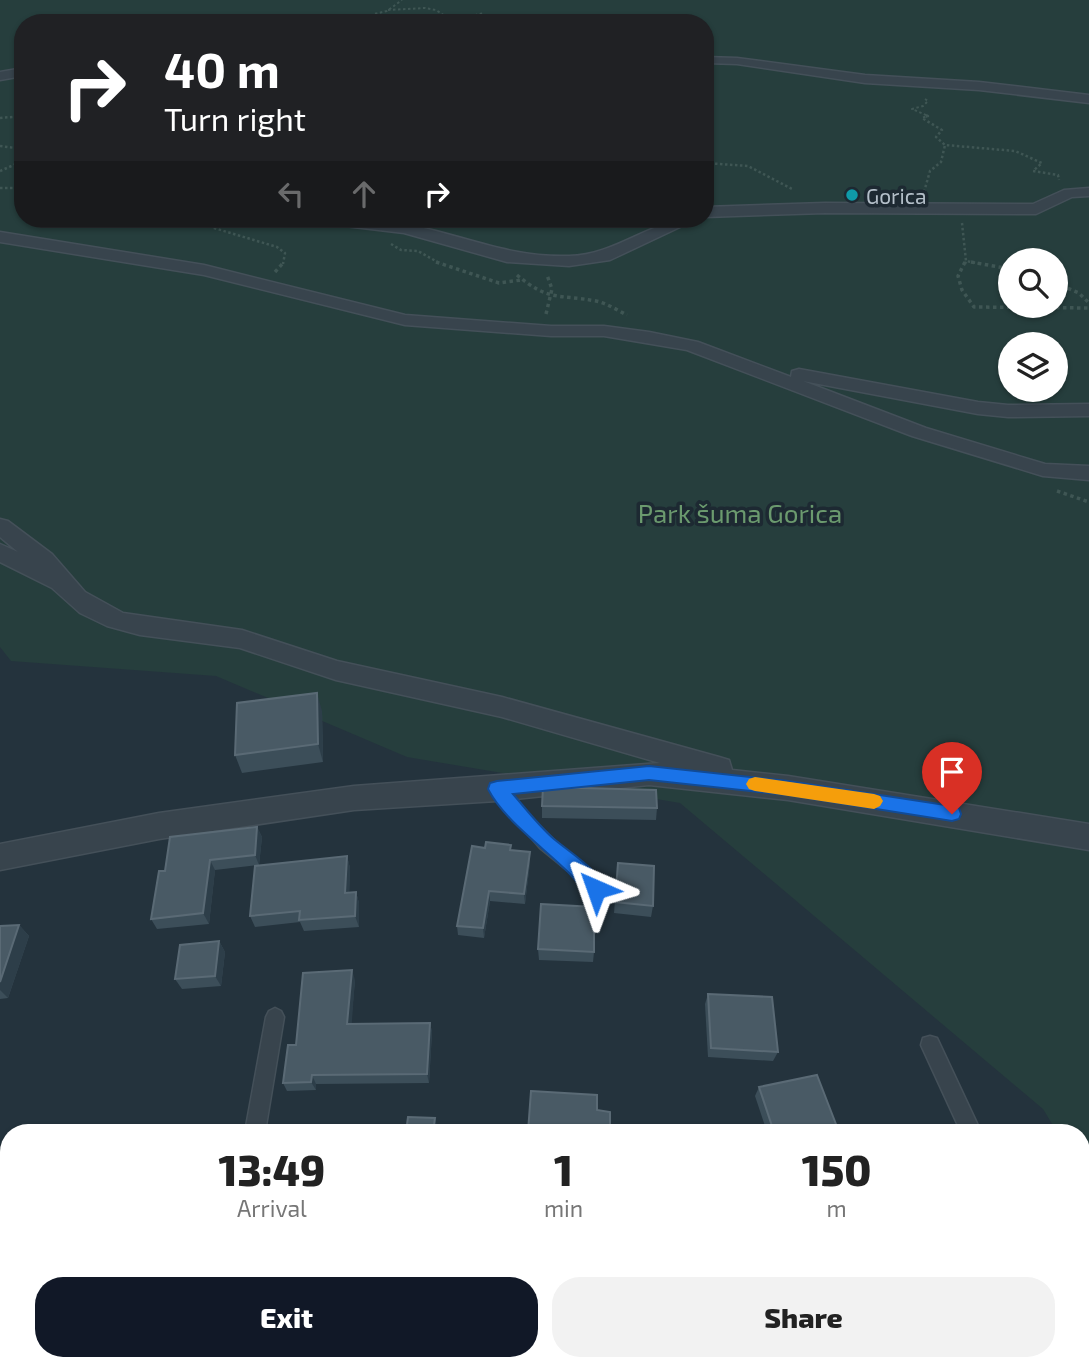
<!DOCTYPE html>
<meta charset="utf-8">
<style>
:root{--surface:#fff;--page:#f2f2f2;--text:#222;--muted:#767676;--accent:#111827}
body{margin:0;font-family:"Exo 2",sans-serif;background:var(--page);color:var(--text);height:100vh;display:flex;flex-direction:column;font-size:26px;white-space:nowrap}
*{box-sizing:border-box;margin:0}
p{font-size:23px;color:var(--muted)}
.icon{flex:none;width:38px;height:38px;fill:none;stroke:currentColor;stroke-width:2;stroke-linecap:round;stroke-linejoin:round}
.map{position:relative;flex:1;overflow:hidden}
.side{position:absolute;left:0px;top:1124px;width:1090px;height:247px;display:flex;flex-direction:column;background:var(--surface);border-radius:28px 28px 0 0;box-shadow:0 2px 5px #0004}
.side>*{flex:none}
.top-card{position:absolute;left:14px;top:14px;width:700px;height:214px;border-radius:28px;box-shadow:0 2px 5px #0004;background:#202124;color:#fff;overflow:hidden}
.buttons{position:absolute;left:998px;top:248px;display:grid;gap:14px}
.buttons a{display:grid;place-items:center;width:70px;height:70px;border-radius:50%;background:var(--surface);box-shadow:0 2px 5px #0004;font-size:35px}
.pin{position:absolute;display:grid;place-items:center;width:60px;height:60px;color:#fff;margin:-72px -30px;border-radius:50% 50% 50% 0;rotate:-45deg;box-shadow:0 0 7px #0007}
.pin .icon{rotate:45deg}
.me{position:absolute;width:77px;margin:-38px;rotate:317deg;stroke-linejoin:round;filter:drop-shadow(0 0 5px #0008)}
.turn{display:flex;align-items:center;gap:24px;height:147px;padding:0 35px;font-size:32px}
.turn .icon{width:91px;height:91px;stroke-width:2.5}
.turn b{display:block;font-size:49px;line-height:60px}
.lanes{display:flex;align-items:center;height:66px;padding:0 35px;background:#0003;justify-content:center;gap:35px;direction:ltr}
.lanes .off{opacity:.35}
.eta{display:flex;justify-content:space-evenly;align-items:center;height:119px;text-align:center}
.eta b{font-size:42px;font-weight:800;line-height:49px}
.primary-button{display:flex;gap:14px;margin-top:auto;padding:14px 35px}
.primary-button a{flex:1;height:80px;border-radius:28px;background:var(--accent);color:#fff;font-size:28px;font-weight:800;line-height:80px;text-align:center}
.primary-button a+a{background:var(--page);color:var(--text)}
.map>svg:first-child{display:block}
</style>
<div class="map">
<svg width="1089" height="1369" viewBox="0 0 1089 1369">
<rect width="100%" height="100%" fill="#24333d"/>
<path fill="#263e3d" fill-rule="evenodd" d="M0,0H1089V1184L1082,1172V1132H1057L1043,1109L680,803L407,757L216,676L11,661L0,647ZM23,23H705V219H23ZM1010,261H1055V306H1010ZM1010,345H1055V390H1010Z"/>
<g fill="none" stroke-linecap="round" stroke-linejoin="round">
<g stroke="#445059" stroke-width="3">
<g id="lane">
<path d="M497,783L502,785C519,802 534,822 552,838C569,854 594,868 604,889L602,894L596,896L590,894L567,870L540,848L492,793L489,789L492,785Z"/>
<polygon points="275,1008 281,1011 284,1017 265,1132 245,1132 266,1017 269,1011"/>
<polygon points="930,1036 937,1038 981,1132 961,1132 921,1045 923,1038"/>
<polygon points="1082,1245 1089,1247 1089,1269 1082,1266"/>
</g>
</g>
<g stroke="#445059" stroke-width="3">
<g id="street">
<polygon points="705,57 737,58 865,75 979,82 1089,95 1089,103 979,90 865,83 737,64 705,63"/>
<polygon points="23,68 23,76 0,80 0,72"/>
<polygon points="1089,188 1089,196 1072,197 1036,214 825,213 705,217 705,207 825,203 1033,204 1064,190"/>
<path d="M320,219C348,218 378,218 406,224C463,235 509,258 569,256C618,255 653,217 697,219L610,260L569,266L507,262L404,233L328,224Z"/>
<polygon points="0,232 204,265 405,315 551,326 604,326 649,332 698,342 791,377 792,371 799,369 978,402 1008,405 1089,404 1089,416 1008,417 978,414 803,381 926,428 1045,464 1089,466 1089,480 1043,476 912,436 687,350 604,336 551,336 405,325 204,275 0,242"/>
<polygon points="0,519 8,521 52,554 85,592 123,613 242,630 337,661 502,697 719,757 729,760 732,770 788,776 1089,824 1089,850 788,800 649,785 497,801 354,810 159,839 0,870 0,844 159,813 354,786 660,763 502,717 336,680 240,648 140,635 107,626 80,613 52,588 0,562 0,544 18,552 0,537"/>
<polygon points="0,1316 9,1320 9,1362 48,1362 51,1369 7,1369 4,1361 0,1359"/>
<polygon points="58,1362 108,1362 105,1369 55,1369"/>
<polygon points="427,1362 471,1362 468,1369 424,1369"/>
</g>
</g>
<g stroke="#3f5654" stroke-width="2" stroke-dasharray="2.5 2.5" stroke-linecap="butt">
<polyline points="388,10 425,8 436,10 448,18 458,19 484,13"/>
<polyline points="374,23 374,14 387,11 402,0"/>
<polyline points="925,99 928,101 923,106 912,109 928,116 926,117"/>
<polyline points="15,117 23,116"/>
</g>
<g stroke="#3f5654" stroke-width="2.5" stroke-dasharray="2.5 2.5" stroke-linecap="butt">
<polyline points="926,115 928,116 922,118 942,130 936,137 945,145 1015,151 1042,163 1033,171 1058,175 1059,180"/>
<polyline points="0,118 23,116"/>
<polyline points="0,146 23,149"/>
<polyline points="705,163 748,166 794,190"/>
<polyline points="0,171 23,161"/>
<polyline points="0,188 23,188"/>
<polyline points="924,192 930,171 941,162 945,145"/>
<polyline points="196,219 214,228 277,247 285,253 283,264"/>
<polyline points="81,222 127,219"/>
<polyline points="962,223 966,261 981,264"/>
<polyline points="391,244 401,250 418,251 441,264"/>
<polyline points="965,264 966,261"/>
</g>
<g stroke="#3f5654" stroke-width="3.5" stroke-dasharray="3.5 3.5" stroke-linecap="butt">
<polyline points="436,262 499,283 521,280"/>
<polyline points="965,262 958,276 962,290 974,307 1089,308"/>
<polyline points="971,262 1010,269"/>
<polyline points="275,272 284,262"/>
<path d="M517,275C549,302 559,294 596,301C606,303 617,310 627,315"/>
<polyline points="1055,283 1079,293 1089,303"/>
<polyline points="546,314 552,289 547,275"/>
<polyline points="1057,491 1089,502"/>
</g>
<use href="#lane" fill="#38444d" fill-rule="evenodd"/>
<use href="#street" fill="#38444d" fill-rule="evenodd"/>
</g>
<g fill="#3c4e59">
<polygon points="322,711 323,762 242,773 235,755"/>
<polygon points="542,806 657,808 656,820 542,818"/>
<polygon points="257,827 262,837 259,865 215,870 209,924 157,929 151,919 165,871"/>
<polygon points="511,845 511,850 530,852 530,862 525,904 490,901 484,938 458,935 457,926 485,848"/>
<polygon points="347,856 350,868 349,893 356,892 359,903 359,927 304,931 300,922 255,927 250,916"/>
<polygon points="617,874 653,906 651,917 614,913"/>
<polygon points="19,925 29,936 8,998 0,999 0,926"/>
<polygon points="219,941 225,952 221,986 182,989 175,979"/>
<polygon points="538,949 594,952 593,962 539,960"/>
<polygon points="355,980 351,1024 430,1023 432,1032 429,1083 316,1084 316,1090 287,1091 283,1083 296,1045"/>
<polygon points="708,994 778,1052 773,1061 708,1057 705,1004"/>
<polygon points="759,1087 839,1132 767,1132 755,1096"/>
<polygon points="9,1193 9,1270 0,1270 0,1194"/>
<polygon points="834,1362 908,1362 910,1369 836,1369"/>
<polygon points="1023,1362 1082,1362 1089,1369 1025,1369"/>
</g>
<g fill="#2d3e49">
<polygon points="317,693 322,711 323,762 318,744"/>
<polygon points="257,827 262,837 259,865 255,855"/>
<polygon points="530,852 530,862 525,904 524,894"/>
<polygon points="347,856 350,868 349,904 345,893"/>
<polygon points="210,860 215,870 209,924 203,913"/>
<polygon points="489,891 490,901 484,938 483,928"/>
<polygon points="356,892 359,903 359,927 355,916"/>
<polygon points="19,925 29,936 8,998 0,990 0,982"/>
<polygon points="219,941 225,952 221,986 215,976"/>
<polygon points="352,970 355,980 351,1033 347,1024"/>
<polygon points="430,1023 432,1032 429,1083 427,1074"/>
<polygon points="312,1075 316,1084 316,1090 311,1082"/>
<polygon points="435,1118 437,1126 436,1132 433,1132"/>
<polygon points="195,1362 201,1362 205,1369 197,1369"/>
</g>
<g fill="#495a65" stroke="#5a6a75" stroke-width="2">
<polygon points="317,693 318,744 235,755 237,703"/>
<polygon points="543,787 656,790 657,808 542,806"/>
<polygon points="257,827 255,855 210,860 203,913 151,919 159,871 165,871 170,837"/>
<polygon points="486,842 511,845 510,850 530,852 524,894 489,891 483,928 457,926 472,846 485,848"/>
<polygon points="347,856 345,893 356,892 355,916 299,920 300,911 250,916 255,866"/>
<polygon points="618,863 654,866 653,906 615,902"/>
<polygon points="541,904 594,907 594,952 538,949"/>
<polygon points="19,925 0,982 0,926"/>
<polygon points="219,941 215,976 175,979 180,945"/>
<polygon points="352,970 347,1024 430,1023 427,1074 312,1075 311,1082 283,1083 288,1045 296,1045 303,973"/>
<polygon points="708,994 772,997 778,1052 711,1048"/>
<polygon points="817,1075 839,1132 774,1132 759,1087"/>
<polygon points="531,1091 597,1095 597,1110 610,1112 610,1132 528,1132"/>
<polygon points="408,1117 435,1118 433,1132 406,1132"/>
<polygon points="9,1193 9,1263 0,1263 0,1194"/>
<polygon points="1089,1352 1089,1369 1045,1369 1042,1362 1082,1362 1082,1353"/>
<polygon points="143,1362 195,1362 199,1368 197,1369 147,1369"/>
<polygon points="561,1362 646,1362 647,1369 561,1369"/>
<polygon points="842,1362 908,1362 910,1369 843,1369"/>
</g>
<path fill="#1a73e8" stroke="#114b97" stroke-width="2" d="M649,766L788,781L952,806L959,808L961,814L959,819L952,821L788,795L649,780L513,794C526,809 539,826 554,839C572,854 596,868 606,889L603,895L596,898C584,893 577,881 568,872C544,848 503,819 488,789L490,783L497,781Z"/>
<polygon fill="#f59e0b" points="755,777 874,794 880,796 883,801 880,806 874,809 755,791 749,789 746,784 749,779"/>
<circle fill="#0f9aa8" stroke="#1d2932" stroke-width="2.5" cx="852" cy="195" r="7"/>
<g text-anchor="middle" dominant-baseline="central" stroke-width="7" stroke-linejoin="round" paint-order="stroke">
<g font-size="21" fill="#b4bfc9" stroke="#1d2932" text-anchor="start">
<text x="866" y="195">Gorica</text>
</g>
<g font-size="26" fill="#6b9a6e" stroke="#1d2932">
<text x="740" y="512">Park šuma Gorica</text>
</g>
</g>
</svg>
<div class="buttons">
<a><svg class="icon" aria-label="search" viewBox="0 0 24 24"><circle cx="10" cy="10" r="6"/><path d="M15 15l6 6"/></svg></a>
<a><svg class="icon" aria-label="layers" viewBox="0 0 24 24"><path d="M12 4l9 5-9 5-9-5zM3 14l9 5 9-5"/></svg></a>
</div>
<div class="pin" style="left:952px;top:814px;background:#d93025"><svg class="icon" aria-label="arrive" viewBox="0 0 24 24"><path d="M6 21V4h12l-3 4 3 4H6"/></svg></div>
<svg class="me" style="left:596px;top:889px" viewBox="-20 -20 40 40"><path d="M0-17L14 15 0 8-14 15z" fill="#1a73e8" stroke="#fff" stroke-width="4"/></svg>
<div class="top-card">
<div class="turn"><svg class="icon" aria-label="right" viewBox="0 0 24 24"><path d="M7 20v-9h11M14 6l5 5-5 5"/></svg><div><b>40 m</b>Turn right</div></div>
<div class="lanes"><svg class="icon off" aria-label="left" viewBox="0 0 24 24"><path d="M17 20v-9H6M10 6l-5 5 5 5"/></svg><svg class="icon off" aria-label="ahead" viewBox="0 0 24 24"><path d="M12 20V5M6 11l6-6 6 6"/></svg><svg class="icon" aria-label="right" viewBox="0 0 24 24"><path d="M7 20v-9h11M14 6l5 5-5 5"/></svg></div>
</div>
<section class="side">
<div class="eta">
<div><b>13:49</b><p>Arrival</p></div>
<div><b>1</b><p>min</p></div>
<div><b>150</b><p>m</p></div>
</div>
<div class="primary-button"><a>Exit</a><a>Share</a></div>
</section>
</div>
